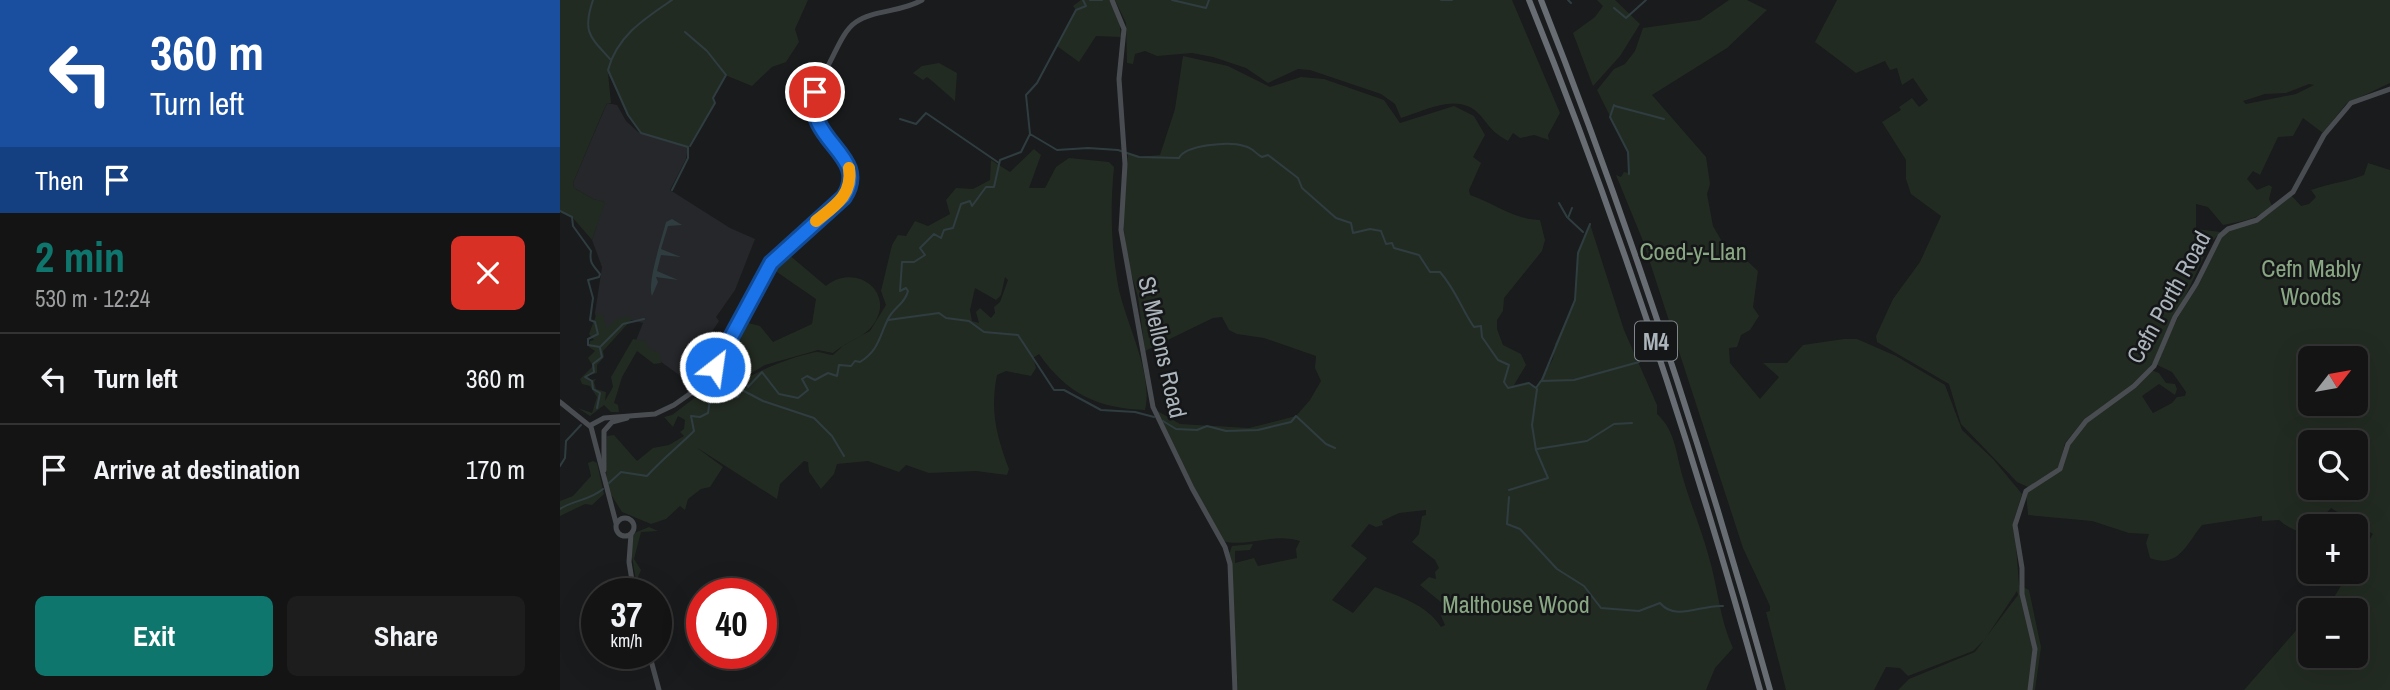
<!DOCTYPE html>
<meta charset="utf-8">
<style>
:root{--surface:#141415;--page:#1d1d1e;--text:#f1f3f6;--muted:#9d9ea0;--line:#333334;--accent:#0f766e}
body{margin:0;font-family:"Archivo Narrow",sans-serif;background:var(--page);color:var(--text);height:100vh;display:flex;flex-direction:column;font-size:26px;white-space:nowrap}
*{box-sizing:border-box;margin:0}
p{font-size:23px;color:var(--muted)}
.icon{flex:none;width:38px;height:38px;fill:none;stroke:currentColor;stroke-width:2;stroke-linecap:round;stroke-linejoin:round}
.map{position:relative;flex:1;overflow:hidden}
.sheet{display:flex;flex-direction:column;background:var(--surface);width:560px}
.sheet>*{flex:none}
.top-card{background:#1a4fa0;color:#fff;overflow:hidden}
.needle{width:46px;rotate:59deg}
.fabs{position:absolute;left:1738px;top:346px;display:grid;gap:14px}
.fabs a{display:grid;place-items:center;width:70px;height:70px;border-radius:10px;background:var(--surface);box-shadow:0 7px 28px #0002,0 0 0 2px var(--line);font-size:35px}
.speed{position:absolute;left:21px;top:578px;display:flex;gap:14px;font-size:35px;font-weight:700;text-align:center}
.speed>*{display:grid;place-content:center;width:91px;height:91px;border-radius:50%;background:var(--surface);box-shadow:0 7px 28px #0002,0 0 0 2px var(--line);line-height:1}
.speed small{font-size:18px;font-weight:400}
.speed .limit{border:10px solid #d22;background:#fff;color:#111}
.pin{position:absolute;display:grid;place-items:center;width:60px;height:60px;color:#fff;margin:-30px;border:4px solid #fff;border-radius:50%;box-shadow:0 2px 7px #0007}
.me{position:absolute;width:77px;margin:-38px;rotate:30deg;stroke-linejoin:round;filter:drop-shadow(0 0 5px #0008)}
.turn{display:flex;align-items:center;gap:24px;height:147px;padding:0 35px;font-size:32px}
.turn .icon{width:91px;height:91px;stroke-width:2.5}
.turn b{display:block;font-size:49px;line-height:60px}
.then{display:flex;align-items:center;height:66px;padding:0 35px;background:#0003;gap:14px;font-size:26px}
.round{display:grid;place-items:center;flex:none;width:74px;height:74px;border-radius:10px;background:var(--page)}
.headline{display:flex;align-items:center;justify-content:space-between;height:119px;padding:0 35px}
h1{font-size:42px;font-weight:700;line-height:52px;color:var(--accent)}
.button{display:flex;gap:14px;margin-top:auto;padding:14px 35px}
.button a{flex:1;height:80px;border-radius:10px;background:var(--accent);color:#fff;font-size:28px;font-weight:700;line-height:80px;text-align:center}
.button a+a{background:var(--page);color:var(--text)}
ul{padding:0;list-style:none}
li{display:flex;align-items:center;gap:21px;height:91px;padding:0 35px;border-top:2px solid var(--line)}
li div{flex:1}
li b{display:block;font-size:26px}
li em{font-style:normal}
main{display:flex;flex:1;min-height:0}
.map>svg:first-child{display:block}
</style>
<main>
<section class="sheet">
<div class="top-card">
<div class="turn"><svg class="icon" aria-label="left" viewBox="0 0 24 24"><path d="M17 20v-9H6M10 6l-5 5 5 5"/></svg><div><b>360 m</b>Turn left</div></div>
<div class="then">Then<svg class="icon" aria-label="arrive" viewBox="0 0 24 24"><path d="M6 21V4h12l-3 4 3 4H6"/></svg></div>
</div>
<div class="headline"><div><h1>2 min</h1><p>530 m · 12:24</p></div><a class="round" style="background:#d93025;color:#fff"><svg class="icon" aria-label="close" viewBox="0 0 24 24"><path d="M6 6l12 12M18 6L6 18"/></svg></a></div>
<ul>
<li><svg class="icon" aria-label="left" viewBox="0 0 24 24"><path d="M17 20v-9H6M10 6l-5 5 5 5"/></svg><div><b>Turn left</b></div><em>360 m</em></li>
<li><svg class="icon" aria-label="arrive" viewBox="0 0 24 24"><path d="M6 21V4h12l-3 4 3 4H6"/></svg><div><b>Arrive at destination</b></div><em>170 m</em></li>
</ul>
<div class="button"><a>Exit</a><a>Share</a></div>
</section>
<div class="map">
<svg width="1830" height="690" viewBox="0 0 1830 690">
<rect width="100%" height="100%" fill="#1a1b1c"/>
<polygon fill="#26272a" points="47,103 57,105 66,121 78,132 128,147 126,159 110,190 170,228 195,239 175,290 156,317 159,321 141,348 138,347 136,358 122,377 75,343 83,323 72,320 61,323 42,348 35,313 42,267 32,240 44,202 33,199 14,188 13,183"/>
<g fill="#222b22" fill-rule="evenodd">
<polygon points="0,0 248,0 235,29 239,42 226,62 212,67 192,86 165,75 153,98 155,103 128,147 81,133 68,115 48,73 51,103 47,103 42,114 13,183 14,188 33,199 45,202 32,240 13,218 0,212"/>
<polygon points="521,0 549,0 559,16 561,37 536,36 519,62 497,46 516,10 513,6"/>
<path d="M555,0H952L1000,113L988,135L989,140L974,135L960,138L953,133L948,141C932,132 931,128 920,115C898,91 865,111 841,118L835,104L821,94L750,70L738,69L708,83L686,68L653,57L632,53L597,56L585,51L575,54L573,64L567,63L566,23Z"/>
<polygon points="1037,0 1055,0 1080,24 1060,56 1033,86 1013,33 1035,17 1043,6"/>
<polygon points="1169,0 1187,0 1207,10 1167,48 1092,95 1146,157 1150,184 1147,194 1153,226 1168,252 1183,257 1198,271 1193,307 1199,316 1190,330 1181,335 1177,347 1169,348 1170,363 1200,399 1219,377 1203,363 1227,363 1243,345 1284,339 1297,339 1336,356 1385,385 1402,430 1433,459 1462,494 1454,520 1459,585 1469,590 1481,647 1475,690 1338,690 1349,679 1415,652 1458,595 1457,591 1425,639 1413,651 1348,676 1340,668 1326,667 1314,690 1226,690 1206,612 1210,611 1210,606 1183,548 1083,241 1056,175 1061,177 1064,172 1069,173 1068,152 1037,90 1054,69 1065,64 1075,51 1083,28 1140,20"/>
<path d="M1277,0H1830V83L1786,104L1763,133L1743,118L1733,136L1718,137L1700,175L1693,171L1687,179L1697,190L1709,185L1712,187L1709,199L1712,206C1699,219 1680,222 1663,225L1648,207L1636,204V229L1661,232L1651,242L1594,362L1576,382L1524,420L1505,443L1499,467L1468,487L1457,482L1401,424L1389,384L1317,342L1316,336L1333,299L1360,262L1381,216L1351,194L1346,179V160L1322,122L1341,110L1339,107L1352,98L1359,107L1368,100L1353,78L1342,85L1337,68L1330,70L1325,61L1296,73L1255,42ZM1749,84L1754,85L1736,94L1686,104L1683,101L1705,94L1726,93Z"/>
<path d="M623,56L668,66L710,87L741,77L764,79L824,100L840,123L894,106L914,116L925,135L913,157L921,163L909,190L910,195C934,203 955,220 980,220L985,240L982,251L944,298L943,311L937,320V329L943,345L961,354L966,365L954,385L968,382L976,387L993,359L995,344L1015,300L1018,253L1030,224L1064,330L1097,405V414C1116,431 1116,455 1123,478C1130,503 1141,528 1148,554C1158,586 1159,618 1173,648L1155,668L1146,690H678L668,557L672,546L693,544L690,550L675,551V563L694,558L698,566L737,558L736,549L740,541C714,532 687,548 662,541L594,409L620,424L689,428L736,416L750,400L761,381L755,368L756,356L704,338L677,334L669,330L662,317L653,318L585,351L578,297L568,262L563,222L568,153L579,157L600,155L615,109ZM866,510V515L862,516L859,534L852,542L875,560L879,568L875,572L876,579L869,577L860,585L882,603L888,600L881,616L885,625L881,627C866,604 840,597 815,587L793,613L772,600L807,558L791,546L809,524L816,527L823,525L822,521L839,513Z"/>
<polygon points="379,63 397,73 395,101 371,80 367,77 363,80 353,73 362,66"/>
<path d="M474,149L481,155L469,188H485L496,167L509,158L549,162L554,167C550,210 551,243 558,285C564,319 594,374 585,410C537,408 507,394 479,354L473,358L476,368L471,376L446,371L437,375C430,410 436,435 449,469L447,475L416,471L369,473L346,465L339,472L308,461L277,464L274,474L261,489L249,472L248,462L244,461L220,484L217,499L136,447L163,467L150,487L141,489L128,499L125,510L120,506L106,519L91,524L62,512L50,493L46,481L47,436L54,435L77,461L93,448L109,445L124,436L120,432L124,429L125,420L118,416L113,427L104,417L112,415L153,384H158L155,381L188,323L200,326L213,342L252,324L256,299L214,270L228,254L266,286C295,262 337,292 313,325C304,338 285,342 273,353L258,350L205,365L170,386H178C185,374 240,354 257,352C262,352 268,355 273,355L284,345L310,331L326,305L321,291L332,245L338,235L346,236L355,221L368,226L390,214L386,200L396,188L413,189L430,180L431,160L450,172ZM445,277L448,280L440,302L434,307L435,313L431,318L420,308L416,312L419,323L412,321L410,310L415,288L436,300L441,295Z"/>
<path d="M1808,163L1830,170V690H1684L1741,625L1750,627V656H1796V611H1766L1789,572H1796V562L1813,534L1771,508C1752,528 1745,542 1719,520L1702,521V516L1642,525C1627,543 1619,569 1590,558L1586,543L1589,534L1569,533L1532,521L1468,515L1466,491L1500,469C1515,419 1552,401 1591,370L1599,373L1606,383L1615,384L1617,389L1615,395L1599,384L1582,396L1593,413L1612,403L1617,397L1625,396L1626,392L1612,372L1595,364L1654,245L1668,229L1697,220L1730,194L1741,206L1749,204L1756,197L1751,190C1770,183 1787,182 1804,175ZM1750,359H1796V404H1750ZM1750,443H1796V488H1750Z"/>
<polygon points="37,313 43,315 46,328 57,319 69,316 72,319 43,351 44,357 37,365 37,373 27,376 31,380 36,379 34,382 36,389 46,392 45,401 53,387 51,377 73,339 85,341 90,350 99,352 101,363 94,364 77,351 62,377 54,403 58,405 59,412 51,412 44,405 30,416 18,408 32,413 37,397 30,386 22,384 20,379 33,366 28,358 35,351 29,347 30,341 34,340 29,334"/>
<polygon points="33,461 37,463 44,494 32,505 25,504 0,516 0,501 13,496 31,476 28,463"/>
<polygon points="89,527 98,531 81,532 74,559 81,570 78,577 81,590 86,593 78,593 71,551 74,533"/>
</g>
<path fill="#2f3d41" d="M112,219L122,225L108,226L101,249L121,257L101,255L97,271L118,280L96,277L98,282L92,296C87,282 102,238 106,222Z"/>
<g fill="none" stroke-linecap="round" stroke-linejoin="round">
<g stroke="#2f3d41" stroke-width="2">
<path d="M33,0C22,32 30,37 50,59"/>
<path d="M112,0C84,19 57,36 48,70L68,115L81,133L128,147V158L112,190"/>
<polyline points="530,0 542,0"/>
<polyline points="612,0 646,8 649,0"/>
<polyline points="881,0 892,0"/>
<polyline points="1008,0 1011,3"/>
<polyline points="1054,8 1066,18 1086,0"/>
<polyline points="125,32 147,51 166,75 153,98 155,103 130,146"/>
<polyline points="1054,105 1050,117 1068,152 1069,174"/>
<polyline points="1055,106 1104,119"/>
<polyline points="340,119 356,124 366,113 439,163"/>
<polyline points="470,134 466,95 477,83 516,10 526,6 523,0"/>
<polyline points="999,203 1007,217"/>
<polyline points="1012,208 1008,218 1023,232"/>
<path d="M0,211L12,217L13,226L31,251C29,263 33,265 40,274L39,277L28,280L33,298L30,320L35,322L38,334L28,339V345L40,347"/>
<polyline points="328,320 379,313 386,318 409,321 424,332 458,335 494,390 504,390 541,410 575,412 594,417"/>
<polyline points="41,346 63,324 84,319"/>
<polyline points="982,380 1015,300 1018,253 1030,224"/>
<polyline points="184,391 203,401 254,418 272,436 284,456"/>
<polyline points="37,408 40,393 33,389 32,381 25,377 34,372 33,364 42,357 40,348"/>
<polyline points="603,421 616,429 637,430 647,426 666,431 698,430 731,422 736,416 766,444 775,448"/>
<polyline points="977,449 1027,441 1054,424 1072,423"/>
<polyline points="0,466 5,458 6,441 21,425"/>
<path d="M49,483L61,472L87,476C101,460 118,447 134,431L131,416L140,417L148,413L150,399L159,390L164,392L165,399L178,397L186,381L188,387L202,372L219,394L238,398L248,390L242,379L247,376L255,380L268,373L277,376L279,365L291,366L295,361L300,362C319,350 319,337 328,319C334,307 345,304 348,291L346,288L340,291L342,262H354L365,255L360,248L374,234L381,238L384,230L393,228L401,204L410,201L412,206L426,187H434L440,160L461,152L470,134L497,150L528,148L558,150L579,157L619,158C625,145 669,141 684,146C694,148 694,153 702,157L708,155L738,178L742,188L776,218L791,223L793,233L810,229L821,231L826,244L832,243L834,248L859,255L870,272H880C896,290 902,310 914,327L921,326L922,337L938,360L949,365L944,382L948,388L969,383L976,388L981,381L1014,380L1079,362"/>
<polyline points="949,490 988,478 976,450 972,425 977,389"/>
<path d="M949,497L947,524L960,529L997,569L1024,586L1041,608L1079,611L1100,603C1116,622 1142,604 1163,606"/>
<path d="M0,509C13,500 29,501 43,489"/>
</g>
<g stroke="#494d52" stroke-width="5">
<polyline points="552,0 564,29 559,79 565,164 561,230 593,407 632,488 665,547 670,564 675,690"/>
<polyline points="0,402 31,427 56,523"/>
<path d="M31,425L44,418L95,414L114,405L141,386L171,341L211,263L288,191C302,153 250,139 253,101C255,87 264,74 270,62C277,49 284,30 296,22C313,10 342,12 362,0"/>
<polyline points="44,470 44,431 52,422 67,418"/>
<circle cx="65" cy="527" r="9"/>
<polyline points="71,534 69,562 74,593"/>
<polyline points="89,653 99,690"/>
<polyline points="1470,690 1475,649 1462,594 1462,568 1455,525 1466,491 1500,469 1508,444 1526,421 1574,386 1594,366 1615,317 1636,284 1660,236 1668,229 1697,220 1733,192 1764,135 1791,103 1830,89"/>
</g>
<g stroke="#676d73" stroke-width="6">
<path d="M969,0C1060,226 1135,456 1200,690"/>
<path d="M981,0C1070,226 1145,456 1210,690"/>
</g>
</g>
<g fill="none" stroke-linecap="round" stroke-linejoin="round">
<g stroke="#114b97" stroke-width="18">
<path id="route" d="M155,367L211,263L284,197C311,155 244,142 255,92"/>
</g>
<use href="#route" stroke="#1a73e8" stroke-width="12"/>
<path stroke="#f59e0b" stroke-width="12" d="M256,221C275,206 293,195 289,168"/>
</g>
<g text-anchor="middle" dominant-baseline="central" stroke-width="5" stroke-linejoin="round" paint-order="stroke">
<rect fill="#151618" stroke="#7f858b" stroke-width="2" x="1075" y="321.5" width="42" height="39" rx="5"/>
<g font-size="23" font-weight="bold" fill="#acb5bc">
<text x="1096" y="341">M4</text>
</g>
<g font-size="24" fill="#89a783" stroke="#151618">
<text x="1133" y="251">Coed-y-Llan</text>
<text x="1751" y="268">Cefn Mably<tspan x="1751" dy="28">Woods</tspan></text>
<text x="956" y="604">Malthouse Wood</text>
</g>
<g font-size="24" fill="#acb5bc" stroke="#151618">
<text transform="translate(1608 297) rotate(-61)">Cefn Porth Road</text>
<text transform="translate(603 347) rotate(77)">St Mellons Road</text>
</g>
</g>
</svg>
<div class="fabs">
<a><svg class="needle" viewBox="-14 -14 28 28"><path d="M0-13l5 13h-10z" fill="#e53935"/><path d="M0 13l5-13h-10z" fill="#9d9ea0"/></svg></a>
<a><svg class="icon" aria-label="search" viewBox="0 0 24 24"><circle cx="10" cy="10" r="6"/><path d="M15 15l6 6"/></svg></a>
<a>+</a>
<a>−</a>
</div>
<div class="speed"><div>37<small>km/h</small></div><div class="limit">40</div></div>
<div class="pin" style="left:255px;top:92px;background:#d93025"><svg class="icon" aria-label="arrive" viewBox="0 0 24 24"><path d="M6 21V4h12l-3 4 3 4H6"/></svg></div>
<svg class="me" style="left:155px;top:367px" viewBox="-20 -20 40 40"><circle r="17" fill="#1a73e8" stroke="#fff" stroke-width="3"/><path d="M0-11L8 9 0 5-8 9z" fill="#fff"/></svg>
</div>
</main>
